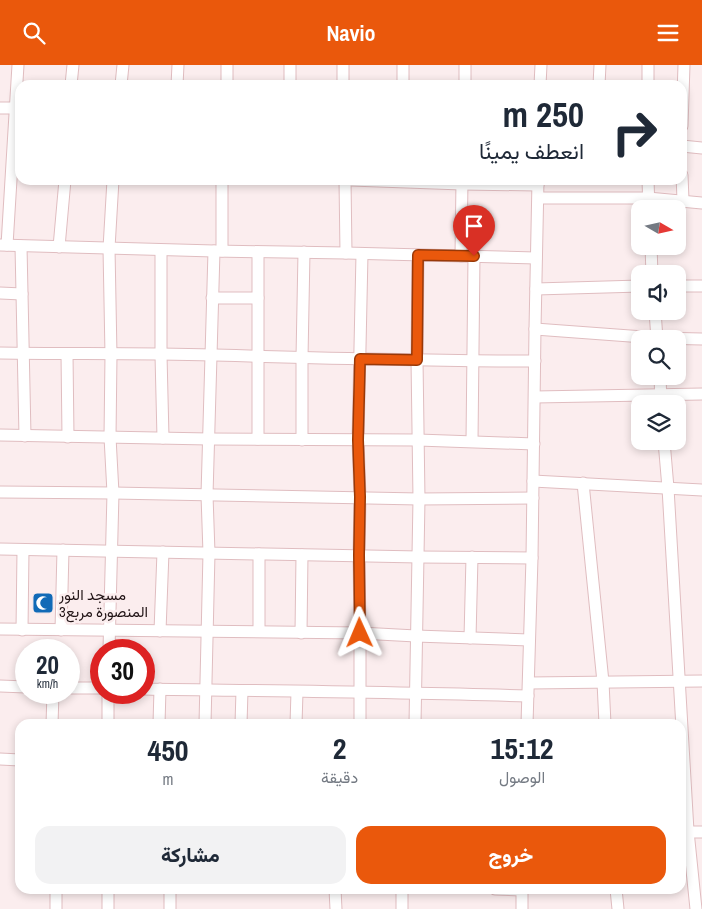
<!DOCTYPE html>
<html lang="ar">
<meta charset="utf-8">
<style>
:root{--surface:#fff;--page:#f2f2f3;--text:#1f2937;--muted:#747a83;--accent:#ea580c}
body{margin:0;font-family:"Archivo Narrow",Vazirmatn,sans-serif;background:var(--page);color:var(--text);direction:rtl;height:100vh;display:flex;flex-direction:column;font-size:19px;white-space:nowrap}
*{box-sizing:border-box;margin:0}
p{font-size:16px;color:var(--muted)}
.icon{flex:none;width:28px;height:28px;fill:none;stroke:currentColor;stroke-width:2;stroke-linecap:round;stroke-linejoin:round}
.map{position:relative;flex:1;overflow:hidden;direction:ltr}
.panel{position:absolute;left:15px;top:654px;width:671px;height:175px;display:flex;flex-direction:column;background:var(--surface);border-radius:15px;box-shadow:0 2px 8px #0003;direction:rtl}
.panel>*{flex:none}
.guide{position:absolute;left:15px;top:15px;width:672px;height:105px;border-radius:15px;box-shadow:0 2px 8px #0003;direction:rtl;background:#fff;color:var(--text);overflow:hidden}
.needle{width:32px;rotate:99deg}
.buttons{position:absolute;left:631px;top:135px;display:grid;gap:10px}
.buttons a{display:grid;place-items:center;width:55px;height:55px;border-radius:10px;background:var(--surface);box-shadow:0 2px 8px #0003;font-size:25px}
.speed{position:absolute;left:15px;top:574px;display:flex;gap:10px;font-size:25px;font-weight:700;text-align:center}
.speed>*{display:grid;place-content:center;width:65px;height:65px;border-radius:50%;background:var(--surface);box-shadow:0 2px 8px #0003;line-height:1}
.speed small{font-size:12px;font-weight:400}
.speed .limit{border:8px solid #d22;background:#fff;color:#111}
.pin{position:absolute;display:grid;place-items:center;width:42px;height:42px;color:#fff;margin:-51px -21px;border-radius:50% 50% 50% 0;rotate:-45deg;box-shadow:0 0 5px #0007}
.pin .icon{rotate:45deg}
.me{position:absolute;width:55px;margin:-28px;rotate:359deg;stroke-linejoin:round;filter:drop-shadow(0 0 4px #0008)}
.turn{display:flex;align-items:center;gap:18px;height:105px;padding:0 20px;font-size:22px}
.turn .icon{width:65px;height:65px;stroke-width:2.5}
.turn b{display:block;font-size:35px;line-height:42px}
.eta{display:flex;justify-content:space-evenly;align-items:center;height:85px;text-align:center}
.eta b{font-size:30px;font-weight:800;line-height:35px}
.button{display:flex;gap:10px;margin-top:auto;padding:10px 20px}
.button a{flex:1;height:58px;border-radius:15px;background:var(--accent);color:#fff;font-size:20px;font-weight:800;line-height:58px;text-align:center}
.button a+a{background:var(--page);color:var(--text)}
header{display:flex;justify-content:space-between;align-items:center;height:65px;padding:0 20px;background:var(--accent);color:#fff;font-size:22px;font-weight:800}
.map>svg:first-child{display:block}
</style>
<header><svg class="icon" aria-label="menu" viewBox="0 0 24 24"><path d="M4 6h16M4 12h16M4 18h16"/></svg>Navio<svg class="icon" aria-label="search" viewBox="0 0 24 24"><circle cx="10" cy="10" r="6"/><path d="M15 15l6 6"/></svg></header>
<div class="map">
<svg width="702" height="844" viewBox="0 0 702 844">
<rect width="100%" height="100%" fill="#fbedee"/>
<g fill="none" stroke-linecap="round" stroke-linejoin="round">
<g stroke="#e0bdc0" stroke-width="13">
<g id="minor">
<polyline points="343,0 343,20"/>
<polyline points="403,0 403,20"/>
<polyline points="648,0 648,20"/>
<polyline points="71,20 73,0"/>
<polyline points="121,20 123,0"/>
<polyline points="177,20 178,0"/>
<polyline points="227,20 227,0"/>
<polyline points="290,20 290,0"/>
<polyline points="465,20 465,0"/>
<polyline points="540,20 541,0"/>
<polyline points="599,20 600,0"/>
<polyline points="0,43 20,43"/>
<polyline points="682,61 684,0"/>
<polyline points="682,81 702,83"/>
<polyline points="682,110 683,135"/>
<polyline points="345,115 346,188"/>
<polyline points="351,115 462,119 538,120"/>
<polyline points="648,115 649,144"/>
<polyline points="539,133 648,133 702,138"/>
<polyline points="0,180 214,186 346,188 536,193"/>
<polyline points="7,180 18,0"/>
<polyline points="21,181 25,371"/>
<polyline points="651,181 652,209"/>
<polyline points="59,182 65,115"/>
<polyline points="161,185 161,290 163,373"/>
<polyline points="222,186 222,115"/>
<polyline points="461,191 462,115"/>
<polyline points="678,221 702,221"/>
<polyline points="536,224 640,221"/>
<polyline points="0,228 22,229"/>
<polyline points="212,233 258,233"/>
<polyline points="655,246 657,274"/>
<polyline points="535,264 657,273 702,274"/>
<path d="M0,288C71,289 142,288 212,290C320,293 427,296 535,296"/>
<polyline points="67,289 68,372"/>
<polyline points="660,311 661,339"/>
<polyline points="535,332 702,329"/>
<polyline points="0,370 209,374 418,375 534,379"/>
<polyline points="258,374 258,187"/>
<polyline points="302,375 302,293 304,187"/>
<polyline points="472,376 474,191"/>
<polyline points="664,376 668,423 688,766 696,844"/>
<polyline points="533,416 702,425"/>
<polyline points="583,418 603,617 605,659"/>
<polyline points="0,427 113,428 419,434 533,433"/>
<polyline points="0,484 419,492 532,493"/>
<polyline points="259,489 259,566"/>
<polyline points="0,564 360,568 416,571 529,575"/>
<polyline points="22,565 23,485"/>
<polyline points="61,565 63,485"/>
<polyline points="160,566 163,487"/>
<polyline points="301,568 302,490"/>
<polyline points="470,573 472,492"/>
<polyline points="109,585 113,428 110,372 111,290 109,183 113,115"/>
<polyline points="529,618 702,616"/>
<polyline points="0,621 26,622"/>
<polyline points="69,623 101,623"/>
<path d="M144,624C272,626 400,627 528,631"/>
<polyline points="52,659 53,628"/>
<polyline points="108,659 108,628"/>
<polyline points="159,659 160,624"/>
<polyline points="205,659 209,488 207,430 214,186"/>
<polyline points="241,659 242,626"/>
<polyline points="296,659 297,627"/>
<polyline points="360,659 360,568 359,490 360,432 358,375 362,189"/>
<polyline points="415,659 419,434 417,295 418,190"/>
<polyline points="527,659 532,493 535,264 538,115"/>
<polyline points="0,694 20,695"/>
<polyline points="683,767 702,767"/>
<polyline points="108,824 108,844"/>
<polyline points="170,824 170,844"/>
<polyline points="335,824 336,844"/>
<polyline points="402,824 402,844"/>
<polyline points="495,824 522,825"/>
<polyline points="616,824 618,844"/>
<polyline points="56,844 56,824"/>
<polyline points="522,844 522,824"/>
</g>
</g>
<use href="#minor" stroke="#fff" stroke-width="11"/>
</g>
<g fill="none" stroke-linecap="round" stroke-linejoin="round">
<g stroke="#983908" stroke-width="12">
<polyline id="route" points="360,568 359,490 360,432 358,375 360,294 417,295 418,190 474,191"/>
</g>
<use href="#route" stroke="#ea580c" stroke-width="9"/>
</g>
<defs>
<g id="mosque-square" transform="scale(1.125)"><rect x="-9" y="-9" width="18" height="18" rx="4" fill="#116ab7" stroke="#fbedee"/><path d="M3.5-4.9A6 6 0 1 0 3.5 4.9A5 5 0 1 1 3.5-4.9Z" fill="#fff"/></g>
</defs>
<g fill-rule="evenodd">
<use href="#mosque-square" x="43" y="538"/>
</g>
<g text-anchor="middle" dominant-baseline="central" stroke-width="5" stroke-linejoin="round" paint-order="stroke">
<g font-size="15" fill="#201315" stroke="#fbedee" text-anchor="start">
<text x="59" y="529">مسجد النور<tspan x="59" dy="17">المنصورة مربع3</tspan></text>
</g>
</g>
</svg>
<div class="buttons">
<a><svg class="needle" viewBox="-14 -14 28 28"><path d="M0-13l5 13h-10z" fill="#e53935"/><path d="M0 13l5-13h-10z" fill="#747a83"/></svg></a>
<a><svg class="icon" aria-label="sound" viewBox="0 0 24 24"><path d="M4 9h4l5-4v14l-5-4H4zM17 9q2 3 0 6"/></svg></a>
<a><svg class="icon" aria-label="search" viewBox="0 0 24 24"><circle cx="10" cy="10" r="6"/><path d="M15 15l6 6"/></svg></a>
<a><svg class="icon" aria-label="layers" viewBox="0 0 24 24"><path d="M12 4l9 5-9 5-9-5zM3 14l9 5 9-5"/></svg></a>
</div>
<div class="speed"><div>20<small>km/h</small></div><div class="limit">30</div></div>
<div class="pin" style="left:474px;top:191px;background:#d93025"><svg class="icon" aria-label="arrive" viewBox="0 0 24 24"><path d="M6 21V4h12l-3 4 3 4H6"/></svg></div>
<svg class="me" style="left:360px;top:568px" viewBox="-20 -20 40 40"><path d="M0-17L14 15 0 8-14 15z" fill="#ea580c" stroke="#fff" stroke-width="4"/></svg>
<div class="guide">
<div class="turn"><svg class="icon" aria-label="right" viewBox="0 0 24 24"><path d="M7 20v-9h11M14 6l5 5-5 5"/></svg><div><b>250 m</b>انعطف يمينًا</div></div>
</div>
<section class="panel">
<div class="eta">
<div><b>15:12</b><p>الوصول</p></div>
<div><b>2</b><p>دقيقة</p></div>
<div><b>450</b><p>m</p></div>
</div>
<div class="button"><a>خروج</a><a>مشاركة</a></div>
</section>
</div>
